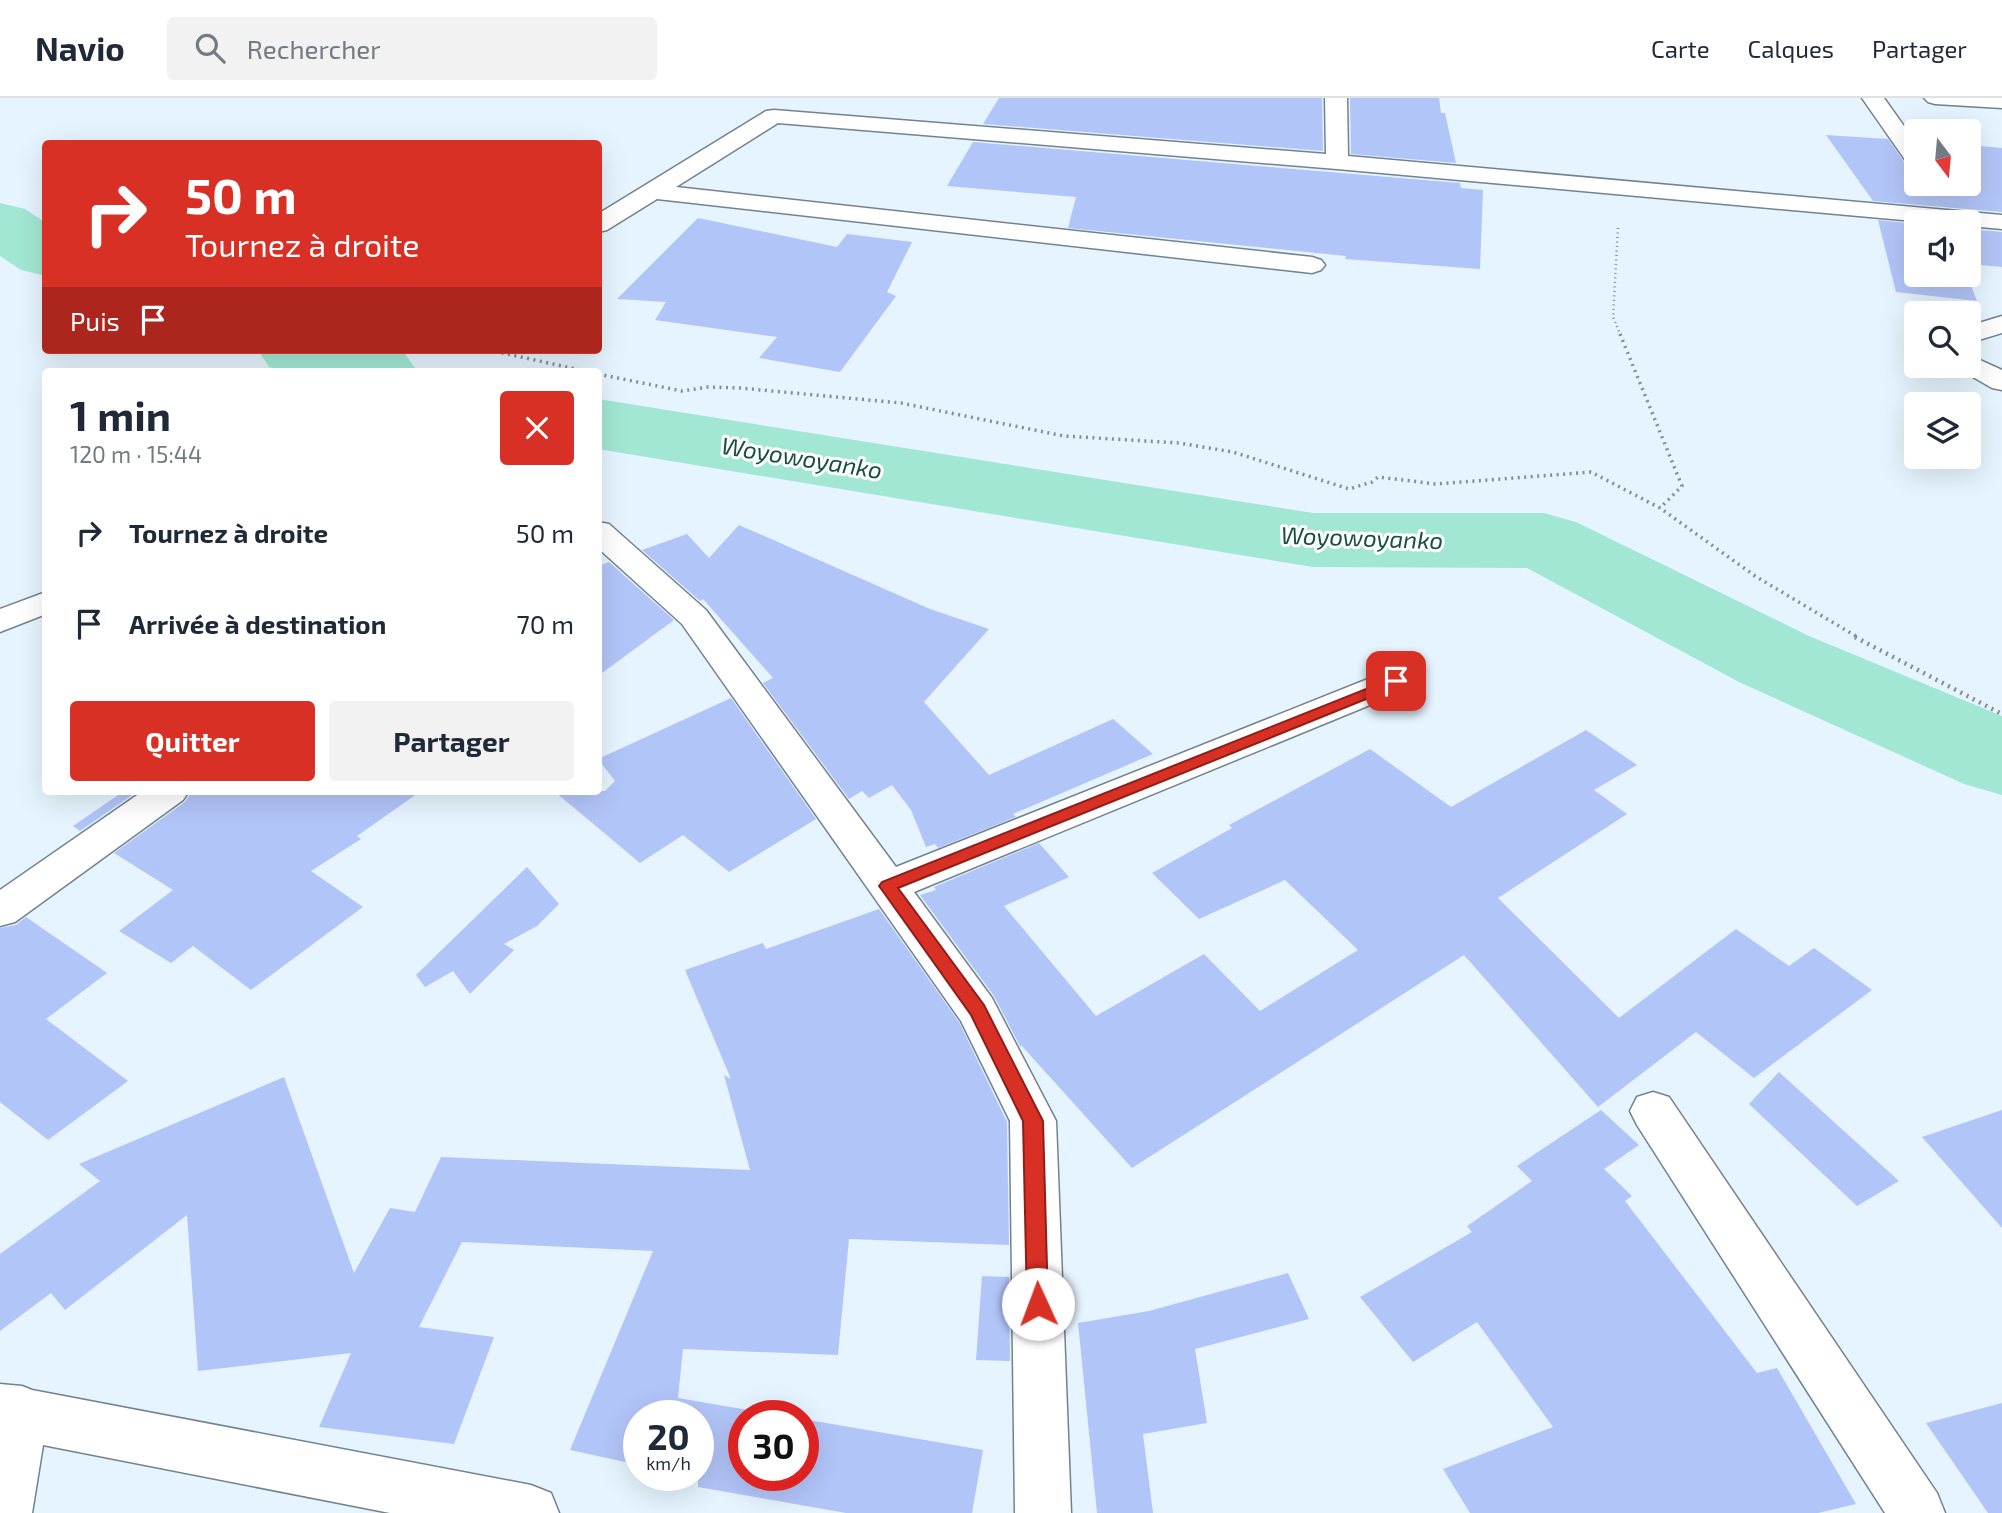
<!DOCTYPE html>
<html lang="fr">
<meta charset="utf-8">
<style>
:root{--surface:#fff;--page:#f2f2f3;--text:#1f2937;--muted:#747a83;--line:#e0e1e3;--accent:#d93025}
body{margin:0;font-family:"Exo 2",sans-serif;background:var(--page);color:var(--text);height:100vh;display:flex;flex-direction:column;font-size:26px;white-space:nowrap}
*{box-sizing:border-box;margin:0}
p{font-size:23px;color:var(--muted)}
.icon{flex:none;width:38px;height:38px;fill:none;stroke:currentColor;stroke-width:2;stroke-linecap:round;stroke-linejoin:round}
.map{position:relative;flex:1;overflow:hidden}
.details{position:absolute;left:42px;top:270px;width:560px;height:427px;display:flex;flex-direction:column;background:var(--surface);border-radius:7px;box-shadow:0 7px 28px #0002}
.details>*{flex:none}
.hud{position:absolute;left:42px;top:42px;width:560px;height:214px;border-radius:7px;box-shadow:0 7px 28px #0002;background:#d93025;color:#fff;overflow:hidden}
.needle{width:46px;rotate:164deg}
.controls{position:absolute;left:1904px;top:21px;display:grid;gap:14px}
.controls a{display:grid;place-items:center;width:77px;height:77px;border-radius:7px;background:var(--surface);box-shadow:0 7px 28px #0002;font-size:35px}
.speed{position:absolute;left:623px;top:1302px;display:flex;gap:14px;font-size:35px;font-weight:700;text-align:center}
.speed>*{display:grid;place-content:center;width:91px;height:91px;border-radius:50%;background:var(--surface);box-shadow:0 7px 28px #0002;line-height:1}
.speed small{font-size:18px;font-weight:400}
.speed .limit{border:10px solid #d22;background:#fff;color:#111}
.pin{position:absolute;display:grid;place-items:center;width:60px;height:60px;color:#fff;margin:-30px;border-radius:14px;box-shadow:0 4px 10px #0006}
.me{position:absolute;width:77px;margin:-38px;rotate:358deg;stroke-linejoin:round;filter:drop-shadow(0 0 5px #0008)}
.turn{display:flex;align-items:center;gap:24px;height:147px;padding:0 28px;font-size:32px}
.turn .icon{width:91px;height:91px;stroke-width:2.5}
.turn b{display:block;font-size:49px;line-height:60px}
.then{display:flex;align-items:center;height:66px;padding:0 28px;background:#0003;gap:14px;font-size:26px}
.round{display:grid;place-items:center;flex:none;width:74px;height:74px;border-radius:7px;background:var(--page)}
.head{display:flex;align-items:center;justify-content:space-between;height:119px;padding:0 28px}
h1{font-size:42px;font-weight:700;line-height:52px}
.primary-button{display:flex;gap:14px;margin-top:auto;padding:14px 28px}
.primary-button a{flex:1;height:80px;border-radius:7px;background:var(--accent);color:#fff;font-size:28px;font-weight:700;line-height:80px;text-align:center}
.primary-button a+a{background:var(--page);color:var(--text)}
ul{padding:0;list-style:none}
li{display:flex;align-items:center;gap:21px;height:91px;padding:0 28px}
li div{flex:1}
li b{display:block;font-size:26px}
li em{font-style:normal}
header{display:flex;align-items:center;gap:42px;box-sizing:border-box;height:98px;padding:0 35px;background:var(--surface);border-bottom:2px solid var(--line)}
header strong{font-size:33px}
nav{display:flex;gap:38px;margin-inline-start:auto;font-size:24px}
.search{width:490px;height:63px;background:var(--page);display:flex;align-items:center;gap:18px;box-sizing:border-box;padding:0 24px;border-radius:7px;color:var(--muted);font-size:26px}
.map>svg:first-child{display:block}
</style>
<header>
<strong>Navio</strong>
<div class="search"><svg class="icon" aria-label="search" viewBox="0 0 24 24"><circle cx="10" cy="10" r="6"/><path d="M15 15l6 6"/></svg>Rechercher</div>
<nav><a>Carte</a><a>Calques</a><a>Partager</a></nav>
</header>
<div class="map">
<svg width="2002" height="1415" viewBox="0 0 2002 1415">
<rect width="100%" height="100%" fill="#e5f4fe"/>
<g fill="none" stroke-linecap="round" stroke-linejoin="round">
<g fill="#a2e7d3" fill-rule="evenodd">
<polygon points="0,105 25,111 46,125 46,178 21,172 0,158"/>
<polygon points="258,252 389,252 405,256 417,273 286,273 269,269"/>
<polygon points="598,301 1313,415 1544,415 1576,424 1809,538 2002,618 2002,697 1964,686 1739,584 1527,470 1313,469 598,351"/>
</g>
</g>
<g fill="#b2c5f8">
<polygon points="999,0 1322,0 1323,53 983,26"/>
<polygon points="1350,0 1439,0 1441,15 1445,15 1456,65 1351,56"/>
<polygon points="1826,37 1888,41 1906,67 1916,70 1916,86 1969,86 1969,47 2002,50 2002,114 1873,103"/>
<polygon points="973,44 1460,85 1461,90 1483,92 1480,171 1345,161 1346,158 1068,130 1076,99 947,88"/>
<polygon points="698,120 837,149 847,136 912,144 887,194 896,198 840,274 759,260 777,239 655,222 666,204 617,201"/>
<polygon points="1878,122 1916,126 1916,177 1967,177 1977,203 1896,194"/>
<polygon points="1969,131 2002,134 2002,169 1969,166"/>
<polygon points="739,427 930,511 989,531 924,604 989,677 1113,621 1153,656 1013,716 1016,719 938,750 935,746 926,749 911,712 892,687 869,700 862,693 849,701 763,585 773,580 703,501 700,503 642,452 687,436 709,460"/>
<polygon points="609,464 674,522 598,578 598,468"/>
<polygon points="731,600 816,721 729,774 683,737 640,765 554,693 605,693 615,683 598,661"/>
<polygon points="1586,632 1637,667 1594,692 1627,716 1498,800 1619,920 1736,831 1789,868 1814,850 1872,892 1754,980 1696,934 1598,1009 1464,857 1132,1070 1021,947 1021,950 994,898 920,797 936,792 934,789 1039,745 1069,779 1004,808 1096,918 1204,856 1260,913 1358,852 1285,782 1199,821 1152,775 1232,730 1229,727 1370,651 1451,709"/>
<polygon points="124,693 138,693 80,733 73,728"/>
<polygon points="192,693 421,693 357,738 361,741 311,773 363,809 251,892 193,848 171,865 119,833 173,792 114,755 185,704"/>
<polygon points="527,769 559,806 537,828 504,846 514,852 470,896 453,873 425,889 416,877"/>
<polygon points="879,811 959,924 1007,1024 1009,1147 849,1141 838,1257 683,1251 678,1300 783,1318 744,1318 744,1377 803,1377 803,1321 983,1352 972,1415 846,1415 698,1389 698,1380 684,1377 698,1377 698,1318 639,1318 639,1367 570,1352 653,1153 462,1144 419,1229 494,1239 454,1346 319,1329 351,1255 198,1273 187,1117 65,1212 51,1195 0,1233 0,1156 100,1083 79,1066 284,979 354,1175 390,1110 415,1114 441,1059 750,1072 724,977 731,981 685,872 763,845 766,851"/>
<polygon points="26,819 107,875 46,921 128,983 48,1042 0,1004 0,830 16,827"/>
<polygon points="1779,974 1899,1083 1857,1108 1749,1006"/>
<polygon points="1601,1012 1639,1047 1604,1071 1632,1098 1625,1103 1757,1275 1777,1270 1856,1406 1818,1415 1470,1415 1443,1371 1553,1329 1477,1224 1413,1264 1360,1199 1472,1134 1467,1128 1532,1083 1517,1068"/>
<polygon points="2002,1012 2002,1130 1922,1039"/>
<polygon points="1288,1175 1309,1221 1195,1251 1207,1325 1143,1336 1153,1415 1097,1415 1078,1225 1149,1213"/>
<polygon points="982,1178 1009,1179 1010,1263 976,1262"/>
<polygon points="2002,1305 2002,1415 1988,1415 1926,1325"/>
</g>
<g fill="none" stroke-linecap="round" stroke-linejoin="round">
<g stroke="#72838e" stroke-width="3">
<g id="street">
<polygon points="1325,0 1347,0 1348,58 2002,117 2002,131 1969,128 1969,124 1925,124 1337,71 778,25 676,89 1312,159 1321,162 1325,167 1321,172 1312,175 657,101 607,132 598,134 598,116 766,13 774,12 1326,56"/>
<polygon points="1862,0 1884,0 1916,45 1916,68 1908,66"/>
<polygon points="1924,0 2002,0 2002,10 1935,6 1928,4"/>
<polygon points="2002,218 2002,235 1969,245 1969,228"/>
<polygon points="1969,257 2002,272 2002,292 1992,290 1959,271 1957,268 1969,268"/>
<polygon points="598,424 609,426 706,512 896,769 1383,575 1396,571 1409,575 1414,583 1409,591 914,794 992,900 1056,1023 1071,1415 1015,1415 1010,1023 961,923 682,526 598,450"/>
<polygon points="46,494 46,516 0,534 0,511"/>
<polygon points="143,693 189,693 183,702 15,824 0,828 0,792"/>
<polygon points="1653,994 1669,999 1937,1395 1945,1415 1885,1415 1637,1027 1630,1013 1637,999"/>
<polygon points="0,1286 22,1288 32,1292 531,1387 551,1395 559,1415 390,1415 43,1347 32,1415 0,1415"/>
</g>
</g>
<polyline stroke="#838e95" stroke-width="2.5" stroke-dasharray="1 3.5" stroke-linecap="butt" points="1618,130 1613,219 1621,238"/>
<g stroke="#838e95" stroke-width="3.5" stroke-dasharray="2 4.5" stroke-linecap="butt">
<polyline points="1620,236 1682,388 1660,410"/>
<polyline points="489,252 585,273"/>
<polyline points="598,276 682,293 708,289 740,290 901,305 1064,338 1179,345 1233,354 1349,391 1372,384 1378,379 1436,386 1591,374 1660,410 1755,478 1859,540"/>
</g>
<polyline stroke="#838e95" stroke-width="4.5" stroke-dasharray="2 5" stroke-linecap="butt" points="1855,539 2002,616"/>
<use href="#street" fill="#fff" fill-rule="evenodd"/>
</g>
<polygon fill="#d93025" stroke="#8d1f18" stroke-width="2" points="1396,579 1403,583 1401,587 898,790 984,907 1043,1023 1048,1206 1045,1213 1038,1216 1030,1213 1027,1206 1023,1023 971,917 882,792 879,788 882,784"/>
<g text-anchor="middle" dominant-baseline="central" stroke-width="6" stroke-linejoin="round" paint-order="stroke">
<g font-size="24" font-style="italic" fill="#175043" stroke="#fff">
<text transform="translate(802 359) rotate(9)">Woyowoyanko</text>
<text transform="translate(1362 439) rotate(2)">Woyowoyanko</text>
</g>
</g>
</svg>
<div class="controls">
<a><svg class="needle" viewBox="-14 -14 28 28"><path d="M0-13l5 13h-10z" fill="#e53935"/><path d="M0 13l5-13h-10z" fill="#747a83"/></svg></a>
<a><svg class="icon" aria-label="sound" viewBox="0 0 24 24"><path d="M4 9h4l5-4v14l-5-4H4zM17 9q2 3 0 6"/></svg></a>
<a><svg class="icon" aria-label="search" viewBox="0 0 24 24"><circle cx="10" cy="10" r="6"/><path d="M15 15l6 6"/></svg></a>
<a><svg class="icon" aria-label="layers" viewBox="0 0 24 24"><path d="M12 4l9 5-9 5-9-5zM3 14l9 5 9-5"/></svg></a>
</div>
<div class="speed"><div>20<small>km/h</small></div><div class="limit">30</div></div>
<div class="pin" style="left:1396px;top:583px;background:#d93025"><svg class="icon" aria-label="arrive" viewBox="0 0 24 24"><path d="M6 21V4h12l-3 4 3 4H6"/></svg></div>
<svg class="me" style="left:1038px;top:1206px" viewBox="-20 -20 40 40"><circle r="19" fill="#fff"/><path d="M0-13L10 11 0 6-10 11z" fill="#d93025"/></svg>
<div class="hud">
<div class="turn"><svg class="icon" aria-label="right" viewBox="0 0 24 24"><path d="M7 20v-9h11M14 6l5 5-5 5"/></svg><div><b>50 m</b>Tournez à droite</div></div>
<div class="then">Puis<svg class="icon" aria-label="arrive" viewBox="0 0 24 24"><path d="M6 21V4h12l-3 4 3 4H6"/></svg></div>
</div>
<section class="details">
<div class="head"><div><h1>1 min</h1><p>120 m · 15:44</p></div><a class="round" style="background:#d93025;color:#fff"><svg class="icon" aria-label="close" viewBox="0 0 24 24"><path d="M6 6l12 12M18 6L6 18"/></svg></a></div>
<ul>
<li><svg class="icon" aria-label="right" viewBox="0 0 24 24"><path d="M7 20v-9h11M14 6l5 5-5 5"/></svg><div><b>Tournez à droite</b></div><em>50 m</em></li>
<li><svg class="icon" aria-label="arrive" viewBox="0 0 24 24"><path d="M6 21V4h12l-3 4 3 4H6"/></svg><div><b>Arrivée à destination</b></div><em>70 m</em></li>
</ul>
<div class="primary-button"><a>Quitter</a><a>Partager</a></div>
</section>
</div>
